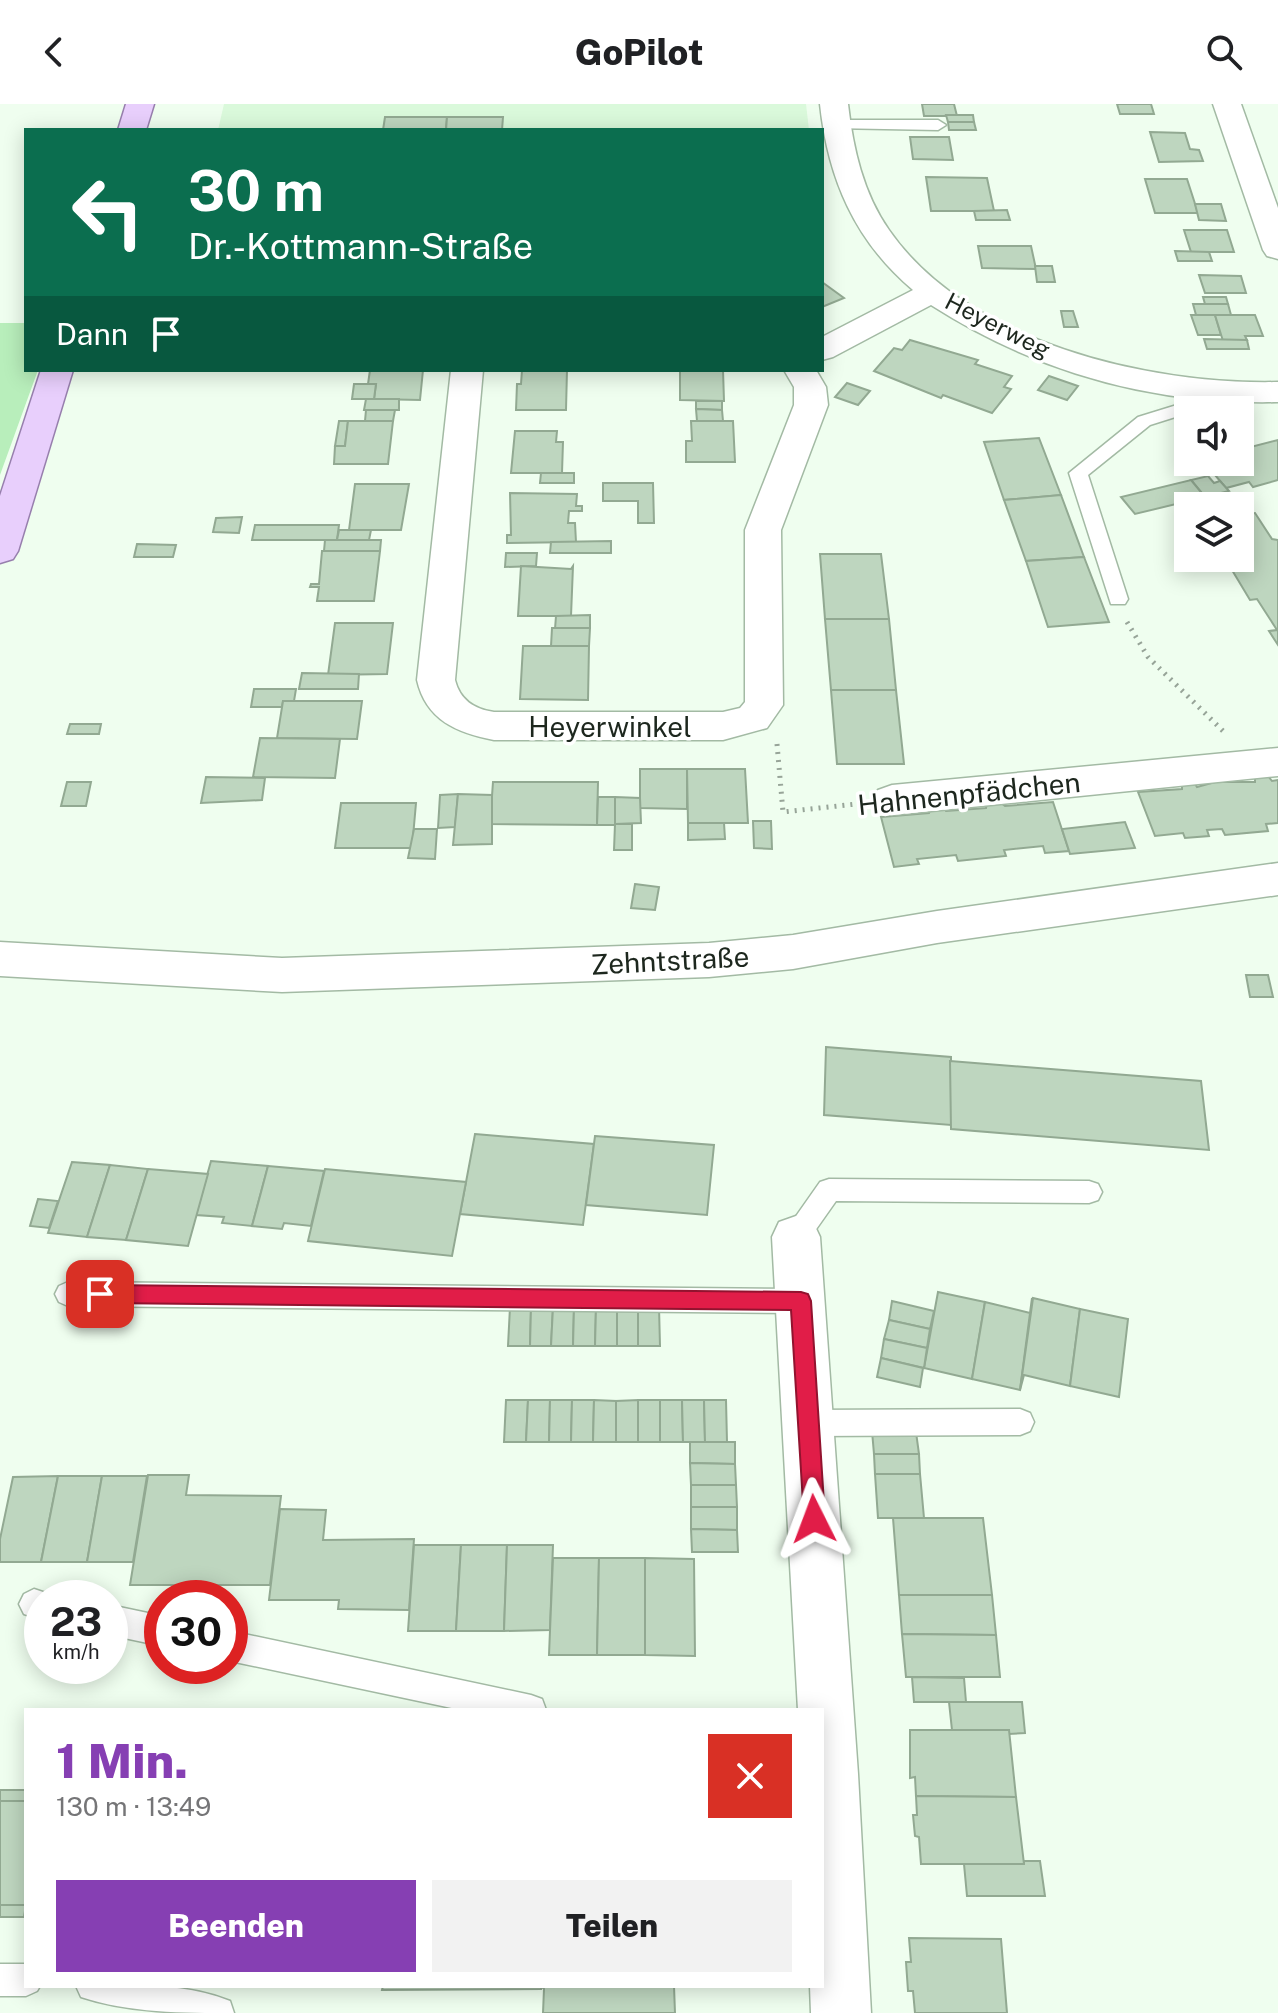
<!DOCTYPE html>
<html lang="de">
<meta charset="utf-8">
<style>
:root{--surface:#fff;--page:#f2f2f2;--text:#202124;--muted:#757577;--accent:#863fb3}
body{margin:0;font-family:"Public Sans",sans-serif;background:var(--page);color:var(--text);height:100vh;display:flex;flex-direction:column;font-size:30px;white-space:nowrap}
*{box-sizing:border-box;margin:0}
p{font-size:26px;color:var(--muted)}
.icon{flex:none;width:44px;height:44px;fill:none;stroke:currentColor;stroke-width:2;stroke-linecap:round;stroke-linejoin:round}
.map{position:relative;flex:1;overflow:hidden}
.sheet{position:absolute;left:24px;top:1604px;width:800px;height:280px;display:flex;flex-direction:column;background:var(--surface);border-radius:0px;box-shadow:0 4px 20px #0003}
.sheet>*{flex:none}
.top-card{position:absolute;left:24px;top:24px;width:800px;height:244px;border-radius:0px;box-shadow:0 4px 20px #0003;background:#0b6e4f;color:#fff;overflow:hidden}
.buttons{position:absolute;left:1174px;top:292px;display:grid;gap:16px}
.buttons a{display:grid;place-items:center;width:80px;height:80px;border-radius:0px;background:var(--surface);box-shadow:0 4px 20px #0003;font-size:40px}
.speed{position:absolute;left:24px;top:1476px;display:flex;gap:16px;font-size:40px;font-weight:700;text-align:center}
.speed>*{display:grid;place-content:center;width:104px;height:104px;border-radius:50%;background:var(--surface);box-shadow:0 4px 20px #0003;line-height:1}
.speed small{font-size:20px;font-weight:400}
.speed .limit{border:12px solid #d22;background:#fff;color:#111}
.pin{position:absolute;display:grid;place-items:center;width:68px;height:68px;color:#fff;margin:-34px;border-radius:16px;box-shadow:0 4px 12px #0006}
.me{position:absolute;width:88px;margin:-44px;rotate:357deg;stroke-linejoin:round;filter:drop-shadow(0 0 6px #0008)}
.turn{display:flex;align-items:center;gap:28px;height:168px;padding:0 32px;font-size:36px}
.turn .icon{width:104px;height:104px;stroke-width:2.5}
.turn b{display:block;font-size:56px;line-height:68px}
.then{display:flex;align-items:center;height:76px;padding:0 32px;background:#0003;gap:16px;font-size:30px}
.round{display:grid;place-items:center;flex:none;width:84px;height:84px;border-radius:0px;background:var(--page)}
.headline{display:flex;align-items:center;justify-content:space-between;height:136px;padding:0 32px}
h1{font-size:48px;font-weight:800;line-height:60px;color:var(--accent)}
.action{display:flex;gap:16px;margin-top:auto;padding:16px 32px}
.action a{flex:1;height:92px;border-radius:0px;background:var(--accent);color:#fff;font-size:32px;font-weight:800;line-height:92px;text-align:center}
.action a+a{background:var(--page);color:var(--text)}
header{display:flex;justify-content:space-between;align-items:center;height:104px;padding:0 32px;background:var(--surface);font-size:36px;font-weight:800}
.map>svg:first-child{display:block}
</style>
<header><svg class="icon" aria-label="back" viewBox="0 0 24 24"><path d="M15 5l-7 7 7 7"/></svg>GoPilot<svg class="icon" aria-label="search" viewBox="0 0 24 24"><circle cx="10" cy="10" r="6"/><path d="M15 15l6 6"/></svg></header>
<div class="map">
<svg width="1278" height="1909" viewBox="0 0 1278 1909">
<rect width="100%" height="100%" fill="#effeef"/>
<polygon fill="#daf9db" points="224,0 806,0 809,26 218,26"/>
<polygon fill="#b8eebb" points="0,219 26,219 26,266 38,266 0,371"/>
<g fill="#bed6bf" stroke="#92a992" stroke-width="2">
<polygon points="922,0 954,0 957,12 924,12"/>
<polygon points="1117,0 1151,0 1154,10 1120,10"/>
<polygon points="946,11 973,11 974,18 948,18"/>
<polygon points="385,13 447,13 446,26 383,26"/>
<polygon points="447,13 503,13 502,26 446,26"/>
<polygon points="948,18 974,18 976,26 949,26"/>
<polygon points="1150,28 1185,29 1190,45 1199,46 1203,57 1159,58"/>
<polygon points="910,33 949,33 953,56 913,55"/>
<polygon points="926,73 987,74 994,107 931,107"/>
<polygon points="1145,75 1187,75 1198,109 1155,109"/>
<polygon points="1195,100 1221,100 1226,117 1199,116"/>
<polygon points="1007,106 1010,116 976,116 974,107"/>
<polygon points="1184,126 1227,126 1234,148 1191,148"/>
<polygon points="978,142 1031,142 1036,165 982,164"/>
<polygon points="1175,147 1209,148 1212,157 1178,157"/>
<polygon points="1035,162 1052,162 1055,178 1037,178"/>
<polygon points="1199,171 1241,172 1246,189 1205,189"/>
<polygon points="822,178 844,194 822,203"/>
<polygon points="1203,193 1226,193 1228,200 1205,200"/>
<polygon points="1193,200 1228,200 1231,211 1196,211"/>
<polygon points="1061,207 1073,207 1078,223 1064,223"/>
<polygon points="1191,211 1215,211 1221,231 1198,231"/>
<polygon points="1215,211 1255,211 1263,232 1245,232 1247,236 1223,237"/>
<polygon points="1204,235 1247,236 1249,245 1207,245"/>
<polygon points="910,236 978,256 975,260 1012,272 1004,283 1011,285 992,309 943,291 941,294 874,267 894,244 902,246"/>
<polygon points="370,266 423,266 420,296 374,295 376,280 368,280"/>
<polygon points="522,266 567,266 566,306 516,306 517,280 521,280"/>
<polygon points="680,266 723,266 724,297 680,296"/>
<polygon points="1049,272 1078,282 1067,296 1038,286"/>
<polygon points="847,279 870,287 858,301 835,293"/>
<polygon points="354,280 376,280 374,295 352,295"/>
<polygon points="366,295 399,295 399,306 364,306"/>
<polygon points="696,297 722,297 722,306 696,305"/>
<polygon points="696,305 722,306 723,317 697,317"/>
<polygon points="366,306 395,306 393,317 365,317"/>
<polygon points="339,317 348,317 345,342 335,342"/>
<polygon points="348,317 393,317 388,360 334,360 335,342 345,342"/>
<polygon points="691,317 733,317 735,358 686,358 686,337 692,337"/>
<polygon points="515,327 557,327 556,338 563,338 562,369 511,369"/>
<polygon points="1039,334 1061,391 1004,396 984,338"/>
<polygon points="1278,336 1278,376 1253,383 1249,378 1226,384 1204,358 1240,358 1240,341 1247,344"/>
<polygon points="541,369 574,369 574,379 540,379"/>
<polygon points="1208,372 1214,379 1220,377 1229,387 1205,393 1191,376"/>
<polygon points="1191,376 1205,393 1135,410 1121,393"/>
<polygon points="603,379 653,379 654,419 638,419 638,397 603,397"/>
<polygon points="355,380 409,380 401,426 349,426"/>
<polygon points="510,389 577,390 576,402 582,402 582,407 569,407 568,419 575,419 576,438 507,439 507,431 511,431"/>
<polygon points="1061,391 1084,453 1026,457 1004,396"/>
<polygon points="1255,409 1272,435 1278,436 1278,541 1269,527 1277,526 1257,495 1250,496 1232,466 1239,465 1232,454 1240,454 1240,411"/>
<polygon points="242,413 239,429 213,428 216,414"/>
<polygon points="255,421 339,421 337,436 252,436"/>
<polygon points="339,426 371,426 369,436 337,436"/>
<polygon points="325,436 381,436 380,447 324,447"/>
<polygon points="611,437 611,449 550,449 551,438"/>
<polygon points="137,440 176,441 173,453 134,453"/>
<polygon points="322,447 380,447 374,497 317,497 319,483 310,483 311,480 319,480"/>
<polygon points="506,449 537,449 536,462 505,463"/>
<polygon points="820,450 881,450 889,515 825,515"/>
<polygon points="1084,453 1109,518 1048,523 1026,457"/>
<polygon points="521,462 571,465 573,462 571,512 518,512"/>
<polygon points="590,511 590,524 555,525 556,512"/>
<polygon points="825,515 889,515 896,586 831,586"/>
<polygon points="335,519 393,519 387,570 328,571"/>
<polygon points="552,524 590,524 589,542 551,542"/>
<polygon points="523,542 589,542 588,596 520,595"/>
<polygon points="302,569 359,570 358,585 299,585"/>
<polygon points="254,585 296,585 294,597 283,597 282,603 251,603"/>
<polygon points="831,586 896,586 904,660 837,660"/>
<polygon points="283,597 362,597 357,635 277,634"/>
<polygon points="70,620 101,620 99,630 67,630"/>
<polygon points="260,634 340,635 335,674 253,673"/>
<polygon points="640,665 687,665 687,705 640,704"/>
<polygon points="687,665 745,665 748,719 688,719"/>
<polygon points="1268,672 1272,677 1278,676 1278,719 1266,720 1268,727 1225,731 1222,725 1207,726 1209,732 1185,734 1183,729 1155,732 1138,688 1182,685 1182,679 1194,678 1197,683 1215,678 1255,678 1255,673"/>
<polygon points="206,673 265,674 262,696 201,699"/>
<polygon points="67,678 91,678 86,702 61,702"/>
<polygon points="493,678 598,678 597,721 490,720"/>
<polygon points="458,690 455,723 438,724 440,691"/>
<polygon points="458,690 492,691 492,740 453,741"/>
<polygon points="598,693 615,693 615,721 597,721"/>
<polygon points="615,693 640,694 641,719 615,720"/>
<polygon points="1000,698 1005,702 1053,698 1069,747 1045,749 1043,742 1004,746 1006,752 958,757 956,751 917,755 919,760 894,763 881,713 929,709 931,703 943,703 946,707 986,704 987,699"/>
<polygon points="341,699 416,699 412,744 335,744"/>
<polygon points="753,717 771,717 772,745 754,744"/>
<polygon points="1125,718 1135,744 1070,750 1062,725"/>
<polygon points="688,719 724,719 725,735 688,736"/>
<polygon points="615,720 632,720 632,746 614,746"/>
<polygon points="414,725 437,725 435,755 408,754"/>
<polygon points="635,780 659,783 655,806 631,804"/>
<polygon points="1246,871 1268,871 1273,893 1250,893"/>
<polygon points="826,943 951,953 951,1021 824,1011"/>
<polygon points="950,957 1201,977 1209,1046 951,1025"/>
<polygon points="475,1030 594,1040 583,1121 460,1110"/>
<polygon points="595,1032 714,1041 707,1111 586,1101"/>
<polygon points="211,1057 268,1062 252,1122 222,1119 224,1113 196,1111"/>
<polygon points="72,1058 110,1061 87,1133 48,1129"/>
<polygon points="110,1061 148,1065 126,1136 87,1133"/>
<polygon points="268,1062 324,1067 311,1122 284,1119 282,1125 252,1122"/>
<polygon points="148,1065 208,1070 188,1142 126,1136"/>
<polygon points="325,1065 466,1078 452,1152 308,1137"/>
<polygon points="38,1095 58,1097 49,1124 30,1122"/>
<polygon points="938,1188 985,1198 972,1275 924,1264"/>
<polygon points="1032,1194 1020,1286 972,1275 985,1198 1030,1209"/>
<polygon points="1033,1194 1080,1205 1070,1282 1024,1271 1020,1286"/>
<polygon points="892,1197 934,1207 930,1225 889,1216"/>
<polygon points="510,1203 531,1203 530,1242 508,1242"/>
<polygon points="531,1203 553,1203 551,1242 530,1242"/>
<polygon points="553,1203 574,1203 573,1242 551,1242"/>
<polygon points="574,1203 596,1203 595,1242 573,1242"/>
<polygon points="596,1203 617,1203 617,1242 595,1242"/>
<rect x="617" y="1203" width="21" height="39"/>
<polygon points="638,1203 659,1203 660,1242 638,1242"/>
<polygon points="1080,1205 1128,1215 1119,1293 1070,1282"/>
<polygon points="889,1216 930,1225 927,1244 884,1235"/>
<polygon points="884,1235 927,1244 924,1264 881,1254"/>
<polygon points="881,1254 923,1264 920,1283 877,1273"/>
<polygon points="506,1296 528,1296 526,1338 504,1338"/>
<polygon points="528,1296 550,1296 549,1338 526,1338"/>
<polygon points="550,1296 572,1296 571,1338 549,1338"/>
<polygon points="572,1296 594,1296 593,1338 571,1338"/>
<polygon points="594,1296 616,1297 616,1338 593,1338"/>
<polygon points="638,1296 638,1338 616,1338 616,1297"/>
<rect x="638" y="1296" width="22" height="42"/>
<polygon points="660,1296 682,1296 683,1338 660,1338"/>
<polygon points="682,1296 704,1296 705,1338 683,1338"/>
<polygon points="704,1296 726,1296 727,1338 705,1338"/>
<polygon points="872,1327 916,1328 919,1350 874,1350"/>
<polygon points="690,1338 735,1338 735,1360 690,1359"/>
<polygon points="874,1350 919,1350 920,1370 875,1370"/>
<polygon points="690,1359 735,1360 736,1381 691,1381"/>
<polygon points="875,1370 920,1370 924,1414 878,1414"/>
<polygon points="148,1371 189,1371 186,1391 281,1392 270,1481 130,1481"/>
<polygon points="58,1372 41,1458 0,1458 0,1435 13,1373"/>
<polygon points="58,1372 102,1372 87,1458 41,1458"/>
<polygon points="102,1372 147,1372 133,1458 87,1458"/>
<polygon points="691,1381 736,1381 737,1403 691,1403"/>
<polygon points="691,1403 737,1403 737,1426 691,1425"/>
<polygon points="280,1405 326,1406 323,1436 414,1435 409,1506 338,1505 339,1496 269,1496"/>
<polygon points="893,1414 983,1414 992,1491 899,1491"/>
<polygon points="691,1425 737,1426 738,1448 692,1448"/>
<polygon points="414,1441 461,1441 456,1527 408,1527"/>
<polygon points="461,1441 507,1441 504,1527 456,1527"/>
<polygon points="507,1441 553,1441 550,1526 504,1527"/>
<polygon points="553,1454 599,1454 597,1551 549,1551"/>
<polygon points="599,1454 645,1454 645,1551 597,1551"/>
<polygon points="645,1454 694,1455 695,1552 645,1551"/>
<polygon points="899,1491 992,1491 996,1531 902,1530"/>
<polygon points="902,1530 996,1531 1000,1573 906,1573"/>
<polygon points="912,1573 964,1574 966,1598 914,1598"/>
<polygon points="949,1598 1022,1598 1025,1629 1009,1630 1009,1626 952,1626"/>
<polygon points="910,1626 1009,1626 1016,1693 916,1692 915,1673 910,1674"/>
<rect x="0" y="1686" width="26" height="11"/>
<polygon points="916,1692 1016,1693 1024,1760 921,1760 919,1733 915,1732 913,1711 917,1711"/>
<rect x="0" y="1697" width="26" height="104"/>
<polygon points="1024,1757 1040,1757 1045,1792 967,1792 964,1760 1024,1760"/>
<polygon points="0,1801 26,1801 24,1813 0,1813"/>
<polygon points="909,1834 1001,1835 1007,1909 915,1909 913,1887 908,1887 906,1858 911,1858"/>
<polygon points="383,1882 541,1882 541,1885 382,1886"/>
<polygon points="541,1882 674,1882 675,1909 543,1909 544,1885"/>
</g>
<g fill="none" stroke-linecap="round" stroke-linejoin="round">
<g stroke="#a3baa4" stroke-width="3">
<g id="service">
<polygon points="836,16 938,16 946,21 938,26 831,24 828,21"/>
<polygon points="1232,284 1241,290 1238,294 1199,306 1188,306 1188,309 1150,321 1088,371 1128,495 1125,500 1111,500 1069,369 1138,313"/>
<polygon points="829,1075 1089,1077 1098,1080 1102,1088 1098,1096 1089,1099 836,1097 805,1141 796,1144 787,1141 783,1133 787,1125 820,1078"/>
<polygon points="68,1178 801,1185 810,1189 814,1197 810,1205 801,1209 68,1202 59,1198 55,1190 59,1182"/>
<polygon points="1020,1305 1030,1309 1034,1318 1030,1327 1020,1331 809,1332 799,1328 795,1319 799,1310 809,1306"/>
<polygon points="34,1485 52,1491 54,1494 42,1494 42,1516 24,1510 19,1500 24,1490"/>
<polygon points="110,1501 162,1512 162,1542 110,1531"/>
<polygon points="230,1527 531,1591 542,1595 546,1606 461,1606 230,1557"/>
<polygon points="0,1860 26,1860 26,1882 40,1882 37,1887 26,1892 0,1892"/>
<path d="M76,1882C127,1882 181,1877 230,1897L234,1909C183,1909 129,1909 81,1893Z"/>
</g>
</g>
<g stroke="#a3baa4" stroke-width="3">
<g id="minor">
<path d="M820,0H848C853,44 863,89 889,126C967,239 1149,281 1278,278V298C1153,301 1036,268 931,201L833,253L822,256V233L913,186C855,137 828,75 820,0Z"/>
<polygon points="1213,0 1241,0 1278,104 1278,155 1267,152 1263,146"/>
<path d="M451,266H483L455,576C460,596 474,605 494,608H723L740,604L745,598V426L794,301V283L784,266H816L826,283L828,301L781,426L783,601L767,624L723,636H494C457,629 426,616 417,576Z"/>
<polygon points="1278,644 1278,672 892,711 878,706 872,696 878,686 892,681"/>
<polygon points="796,1112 813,1118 820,1133 858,1670 871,1909 811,1909 810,1882 822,1882 822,1606 798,1606 772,1133 779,1118"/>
</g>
</g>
<g stroke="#a3baa4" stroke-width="3">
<polygon id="secondary" points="1278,759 1278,791 937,839 793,865 709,873 282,888 0,872 0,838 282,854 709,839 793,831 937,807"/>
</g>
<g stroke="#977fad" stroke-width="3">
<g id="primary">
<polygon points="126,0 154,0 146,26 118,26"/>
<polygon points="41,266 73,266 18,447 13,455 0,459 0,392"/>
</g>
</g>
<g stroke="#97a498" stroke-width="5" stroke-dasharray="2 6" stroke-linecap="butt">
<polyline points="1127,518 1148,553 1223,627"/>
<polyline points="777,640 783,708 856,700"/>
</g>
<use href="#service" fill="#fff" fill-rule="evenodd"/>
<use href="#minor" fill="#fff" fill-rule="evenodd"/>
<use href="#secondary" fill="#fff" fill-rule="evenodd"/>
<use href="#primary" fill="#e8cffc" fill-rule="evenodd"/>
</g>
<polygon fill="#e11d48" stroke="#92132f" stroke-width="2" points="100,1181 801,1188 808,1190 811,1197 825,1415 822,1422 814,1425 807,1422 804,1415 791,1206 100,1199 93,1197 90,1190 93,1184"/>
<g text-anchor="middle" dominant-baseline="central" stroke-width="7" stroke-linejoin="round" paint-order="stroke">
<g font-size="24" fill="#1d271e" stroke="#fff">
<text transform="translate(998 221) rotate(27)">Heyerweg</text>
</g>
<g font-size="28" fill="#1d271e" stroke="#fff">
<text x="610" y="622">Heyerwinkel</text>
<text transform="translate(969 689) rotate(-6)">Hahnenpfädchen</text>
<text transform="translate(670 856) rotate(-3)">Zehntstraße</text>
</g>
</g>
</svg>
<div class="buttons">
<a><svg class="icon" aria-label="sound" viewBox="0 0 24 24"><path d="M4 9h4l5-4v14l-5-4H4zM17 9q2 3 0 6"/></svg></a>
<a><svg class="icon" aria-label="layers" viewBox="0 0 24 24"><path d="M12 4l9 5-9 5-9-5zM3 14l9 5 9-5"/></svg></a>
</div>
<div class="speed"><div>23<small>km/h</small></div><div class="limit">30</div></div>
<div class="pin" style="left:100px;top:1190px;background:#d93025"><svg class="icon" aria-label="arrive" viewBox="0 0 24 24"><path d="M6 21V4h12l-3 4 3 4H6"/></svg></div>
<svg class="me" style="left:814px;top:1415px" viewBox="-20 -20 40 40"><path d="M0-17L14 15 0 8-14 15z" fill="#e11d48" stroke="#fff" stroke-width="4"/></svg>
<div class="top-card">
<div class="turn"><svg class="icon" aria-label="left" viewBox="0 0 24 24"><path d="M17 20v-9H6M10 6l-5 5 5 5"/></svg><div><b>30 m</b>Dr.-Kottmann-Straße</div></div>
<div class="then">Dann<svg class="icon" aria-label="arrive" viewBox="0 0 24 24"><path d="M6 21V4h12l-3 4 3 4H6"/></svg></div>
</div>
<section class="sheet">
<div class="headline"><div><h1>1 Min.</h1><p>130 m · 13:49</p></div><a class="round" style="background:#d93025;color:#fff"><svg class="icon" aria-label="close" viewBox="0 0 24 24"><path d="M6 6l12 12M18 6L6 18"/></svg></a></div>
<div class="action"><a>Beenden</a><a>Teilen</a></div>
</section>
</div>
